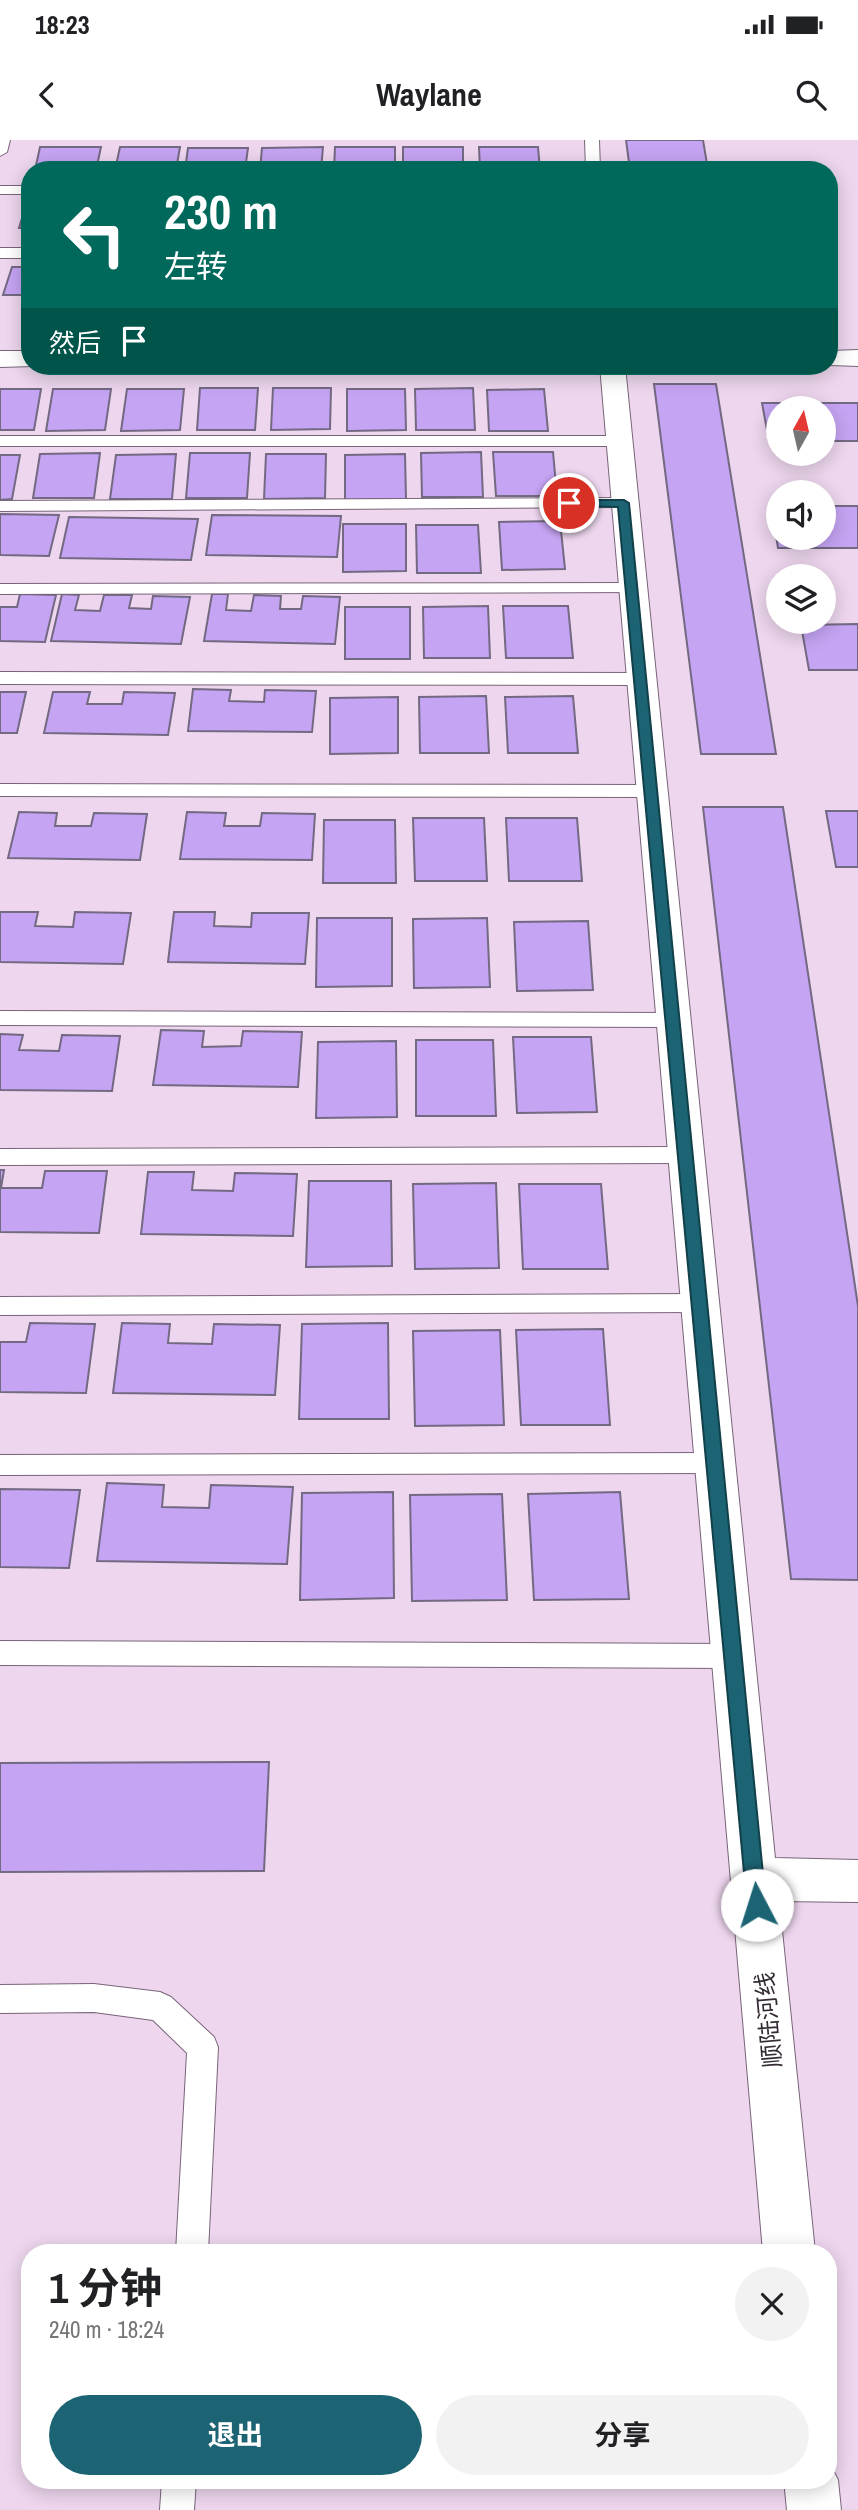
<!DOCTYPE html>
<html lang="zh">
<meta charset="utf-8">
<style>
:root{--surface:#fff;--page:#f2f2f2;--text:#202124;--muted:#757577;--accent:#1c6373}
body{margin:0;font-family:"Archivo Narrow","Noto Sans SC",sans-serif;background:var(--page);color:var(--text);height:100vh;display:flex;flex-direction:column;font-size:26px;white-space:nowrap}
*{box-sizing:border-box;margin:0}
p{font-size:23px;color:var(--muted)}
.icon{flex:none;width:38px;height:38px;fill:none;stroke:currentColor;stroke-width:2;stroke-linecap:round;stroke-linejoin:round}
.map{position:relative;flex:1;overflow:hidden}
.sheet{position:absolute;left:21px;top:2104px;width:816px;height:245px;display:flex;flex-direction:column;background:var(--surface);border-radius:28px;box-shadow:0 4px 18px #0003}
.sheet>*{flex:none}
.top-card{position:absolute;left:21px;top:21px;width:817px;height:214px;border-radius:28px;box-shadow:0 4px 18px #0003;background:#00695c;color:#fff;overflow:hidden}
.needle{width:46px;rotate:8deg}
.fabs{position:absolute;left:766px;top:256px;display:grid;gap:14px}
.fabs a{display:grid;place-items:center;width:70px;height:70px;border-radius:50%;background:var(--surface);box-shadow:0 4px 18px #0003;font-size:35px}
.pin{position:absolute;display:grid;place-items:center;width:60px;height:60px;color:#fff;margin:-30px;border:4px solid #fff;border-radius:50%;box-shadow:0 2px 7px #0007}
.me{position:absolute;width:77px;margin:-38px;rotate:355deg;stroke-linejoin:round;filter:drop-shadow(0 0 5px #0008)}
.turn{display:flex;align-items:center;gap:24px;height:147px;padding:0 28px;font-size:32px}
.turn .icon{width:91px;height:91px;stroke-width:2.5}
.turn b{display:block;font-size:49px;line-height:60px}
.then{display:flex;align-items:center;height:66px;padding:0 28px;background:#0003;gap:14px;font-size:26px}
.round{display:grid;place-items:center;flex:none;width:74px;height:74px;border-radius:37px;background:var(--page)}
.head{display:flex;align-items:center;justify-content:space-between;height:119px;padding:0 28px}
h1{font-size:42px;font-weight:700;line-height:52px}
.primary-button{display:flex;gap:14px;margin-top:auto;padding:14px 28px}
.primary-button a{flex:1;height:80px;border-radius:42px;background:var(--accent);color:#fff;font-size:28px;font-weight:700;line-height:80px;text-align:center}
.primary-button a+a{background:var(--page);color:var(--text)}
.status{display:flex;justify-content:space-between;align-items:center;height:49px;padding:0 35px;background:var(--surface);direction:ltr}
.status svg{height:19px;fill:currentColor}
header{display:flex;justify-content:space-between;align-items:center;height:91px;padding:0 28px;background:var(--surface);font-size:32px;font-weight:700}
.map>svg:first-child{display:block}
</style>
<div class="status"><b>18:23</b><svg viewBox="0 0 49 12"><path d="M0 12V9h3v3zM5 12V6h3v6zM10 12V3h3v9zM15 12V0h3v12zM26 1h20v11H26zM47 4h2v5h-2z"/></svg></div>
<header><svg class="icon" aria-label="back" viewBox="0 0 24 24"><path d="M15 5l-7 7 7 7"/></svg>Waylane<svg class="icon" aria-label="search" viewBox="0 0 24 24"><circle cx="10" cy="10" r="6"/><path d="M15 15l6 6"/></svg></header>
<div class="map">
<svg width="858" height="2370" viewBox="0 0 858 2370">
<rect width="100%" height="100%" fill="#edd6ee"/>
<g fill="#c5a4f3" stroke="#736983" stroke-width="2">
<polygon points="626,0 703,0 708,30 630,30"/>
<polygon points="40,7 101,7 96,30 35,30"/>
<polygon points="120,7 180,7 176,30 115,30"/>
<polygon points="323,7 321,30 260,30 262,8"/>
<polygon points="335,7 395,7 395,30 334,30"/>
<rect x="403" y="7" width="60" height="23"/>
<polygon points="479,7 538,7 540,30 480,30"/>
<polygon points="188,8 248,8 245,30 185,30"/>
<polygon points="27,62 30,62 30,88 19,88"/>
<polygon points="12,127 30,127 30,155 3,155"/>
<polygon points="654,244 716,244 776,614 701,614"/>
<polygon points="200,248 258,248 255,290 197,290"/>
<polygon points="273,248 331,248 330,289 271,290"/>
<polygon points="473,248 475,290 416,290 415,249"/>
<polygon points="0,249 41,249 34,290 0,290"/>
<polygon points="53,249 111,249 105,290 46,291"/>
<polygon points="127,249 184,249 180,290 121,291"/>
<polygon points="347,249 405,249 406,290 347,291"/>
<polygon points="544,249 548,291 489,291 487,250"/>
<polygon points="762,263 858,263 858,301 824,301 824,268 779,268 779,301 769,301"/>
<polygon points="481,312 483,357 422,357 421,313"/>
<polygon points="493,312 553,312 557,356 496,356"/>
<polygon points="100,313 94,358 33,358 40,314"/>
<polygon points="190,313 250,313 247,358 186,358"/>
<polygon points="176,314 172,359 110,359 116,315"/>
<polygon points="266,314 326,314 325,358 264,359"/>
<polygon points="405,314 406,359 345,360 345,315"/>
<polygon points="0,315 20,315 12,359 0,360"/>
<polygon points="771,365 779,366 779,397 824,397 824,366 858,366 858,408 778,408"/>
<polygon points="0,374 59,375 49,416 0,415"/>
<polygon points="212,375 341,376 337,417 206,415"/>
<polygon points="69,377 198,379 191,420 60,418"/>
<polygon points="560,381 565,429 502,430 499,382"/>
<polygon points="343,384 406,384 406,431 343,432"/>
<polygon points="416,385 478,385 481,433 417,433"/>
<polygon points="20,454 56,455 45,502 0,501 0,467 17,467"/>
<polygon points="62,454 79,455 75,470 100,471 104,455 132,455 129,468 151,469 153,456 190,457 181,504 51,501"/>
<polygon points="212,454 228,454 226,470 251,471 254,455 281,456 280,469 301,469 303,456 340,457 335,504 204,501"/>
<polygon points="488,466 490,518 424,518 423,467"/>
<polygon points="503,466 568,466 573,518 506,518"/>
<rect x="345" y="467" width="65" height="52"/>
<polygon points="858,484 858,530 809,530 801,485"/>
<polygon points="193,549 231,550 229,561 264,562 265,550 316,551 312,592 188,591"/>
<polygon points="0,552 26,552 17,593 0,593"/>
<polygon points="53,552 90,552 87,564 122,564 124,552 175,553 168,595 44,593"/>
<polygon points="486,556 489,613 420,613 419,557"/>
<polygon points="573,556 578,613 508,613 505,557"/>
<polygon points="398,557 398,613 330,614 330,558"/>
<polygon points="703,667 783,667 858,1166 858,1440 791,1439"/>
<polygon points="826,671 858,671 858,727 836,727"/>
<polygon points="19,672 57,673 55,686 91,686 94,673 147,674 140,720 8,718"/>
<polygon points="187,672 226,673 224,686 260,686 262,673 315,674 312,720 180,719"/>
<polygon points="413,678 484,678 487,741 415,741"/>
<polygon points="506,678 577,678 582,741 509,741"/>
<polygon points="324,680 395,680 396,743 323,743"/>
<polygon points="0,772 38,772 35,786 73,787 75,772 131,773 123,824 0,822"/>
<polygon points="174,772 215,772 214,786 251,787 252,773 309,773 305,824 168,822"/>
<polygon points="317,778 392,778 392,846 316,847"/>
<polygon points="487,778 490,847 414,848 413,779"/>
<polygon points="588,781 593,850 517,851 514,782"/>
<polygon points="161,890 204,891 202,907 241,906 243,891 302,892 298,947 153,945"/>
<polygon points="0,894 23,895 19,910 59,911 62,895 120,896 112,951 0,950"/>
<polygon points="513,897 591,897 597,972 517,973"/>
<polygon points="416,900 493,900 496,976 416,976"/>
<polygon points="396,901 397,977 316,978 318,902"/>
<polygon points="0,1030 4,1030 1,1048 42,1048 45,1031 107,1031 99,1093 0,1092"/>
<polygon points="148,1032 194,1032 192,1050 233,1051 235,1033 297,1034 293,1096 141,1094"/>
<polygon points="309,1041 391,1041 392,1126 306,1127"/>
<polygon points="496,1043 499,1128 415,1129 413,1044"/>
<polygon points="519,1044 601,1044 608,1129 523,1129"/>
<polygon points="30,1183 95,1184 86,1253 0,1252 0,1202 26,1202"/>
<polygon points="122,1183 170,1184 168,1203 212,1204 214,1184 280,1185 275,1255 113,1253"/>
<polygon points="388,1183 389,1279 299,1279 302,1184"/>
<polygon points="603,1189 610,1285 521,1285 516,1190"/>
<polygon points="500,1190 504,1285 415,1286 413,1191"/>
<polygon points="107,1343 164,1345 162,1367 209,1368 211,1345 293,1347 287,1424 97,1421"/>
<polygon points="0,1349 80,1350 69,1428 0,1427"/>
<polygon points="393,1352 394,1458 300,1460 302,1353"/>
<polygon points="620,1352 629,1459 534,1460 528,1354"/>
<polygon points="502,1354 507,1460 412,1461 410,1355"/>
<polygon points="269,1622 264,1731 0,1732 0,1623"/>
</g>
<g fill="none" stroke-linecap="round" stroke-linejoin="round">
<g stroke="#786479" stroke-width="2">
<g id="service">
<polygon points="0,0 10,0 7,12 0,16"/>
<polygon points="585,0 599,0 600,30 586,30"/>
<rect x="0" y="46" width="30" height="8"/>
<rect x="0" y="108" width="30" height="10"/>
<polygon points="0,296 618,296 626,301 618,306 0,306"/>
<polygon points="624,358 633,363 630,367 0,371 0,361"/>
<polygon points="632,443 641,448 638,452 0,454 0,444"/>
<polygon points="0,532 640,533 649,539 640,545 0,544"/>
<polygon points="0,644 651,645 658,647 661,651 658,655 651,657 0,656"/>
<polygon points="0,871 673,873 681,875 684,880 681,885 673,887 0,885"/>
<polygon points="685,1007 693,1009 697,1015 693,1021 685,1023 0,1025 0,1009"/>
<polygon points="700,1154 709,1156 712,1163 709,1170 700,1172 0,1175 0,1157"/>
<polygon points="715,1313 724,1316 728,1323 724,1330 715,1333 0,1335 0,1315"/>
<polygon points="0,1501 734,1504 744,1508 748,1516 744,1524 734,1528 0,1525"/>
<polygon points="94,1844 160,1852 171,1857 214,1897 218,1907 208,2112 176,2112 187,1913 153,1880 94,1872 0,1873 0,1845"/>
<polygon points="162,2340 196,2340 194,2370 160,2370"/>
</g>
</g>
<g stroke="#786479" stroke-width="2">
<g id="minor">
<polygon points="858,210 858,226 830,225 830,211"/>
<polygon points="0,211 30,211 30,226 33,226 0,227"/>
<polygon points="600,226 625,226 775,1718 858,1720 858,1762 779,1761 815,2112 763,2112"/>
<polygon points="828,2320 838,2340 841,2370 787,2370 784,2340 828,2340"/>
</g>
</g>
<use href="#service" fill="#fff" fill-rule="evenodd"/>
<use href="#minor" fill="#fff" fill-rule="evenodd"/>
</g>
<polygon fill="#1c6373" stroke="#12404b" stroke-width="2" points="569,360 624,360 629,363 766,1765 764,1772 757,1774 750,1772 747,1765 618,367 565,366 565,361"/>
<g text-anchor="middle" dominant-baseline="central" stroke-width="5" stroke-linejoin="round" paint-order="stroke">
<g font-size="24" fill="#342b34" stroke="#fff">
<text transform="translate(768 1880) rotate(-95)">顺陆河线</text>
</g>
</g>
</svg>
<div class="fabs">
<a><svg class="needle" viewBox="-14 -14 28 28"><path d="M0-13l5 13h-10z" fill="#e53935"/><path d="M0 13l5-13h-10z" fill="#757577"/></svg></a>
<a><svg class="icon" aria-label="sound" viewBox="0 0 24 24"><path d="M4 9h4l5-4v14l-5-4H4zM17 9q2 3 0 6"/></svg></a>
<a><svg class="icon" aria-label="layers" viewBox="0 0 24 24"><path d="M12 4l9 5-9 5-9-5zM3 14l9 5 9-5"/></svg></a>
</div>
<div class="pin" style="left:569px;top:363px;background:#d93025"><svg class="icon" aria-label="arrive" viewBox="0 0 24 24"><path d="M6 21V4h12l-3 4 3 4H6"/></svg></div>
<svg class="me" style="left:757px;top:1765px" viewBox="-20 -20 40 40"><circle r="19" fill="#fff"/><path d="M0-13L10 11 0 6-10 11z" fill="#1c6373"/></svg>
<div class="top-card">
<div class="turn"><svg class="icon" aria-label="left" viewBox="0 0 24 24"><path d="M17 20v-9H6M10 6l-5 5 5 5"/></svg><div><b>230 m</b>左转</div></div>
<div class="then">然后<svg class="icon" aria-label="arrive" viewBox="0 0 24 24"><path d="M6 21V4h12l-3 4 3 4H6"/></svg></div>
</div>
<section class="sheet">
<div class="head"><div><h1>1 分钟</h1><p>240 m · 18:24</p></div><a class="round"><svg class="icon" aria-label="close" viewBox="0 0 24 24"><path d="M6 6l12 12M18 6L6 18"/></svg></a></div>
<div class="primary-button"><a>退出</a><a>分享</a></div>
</section>
</div>
